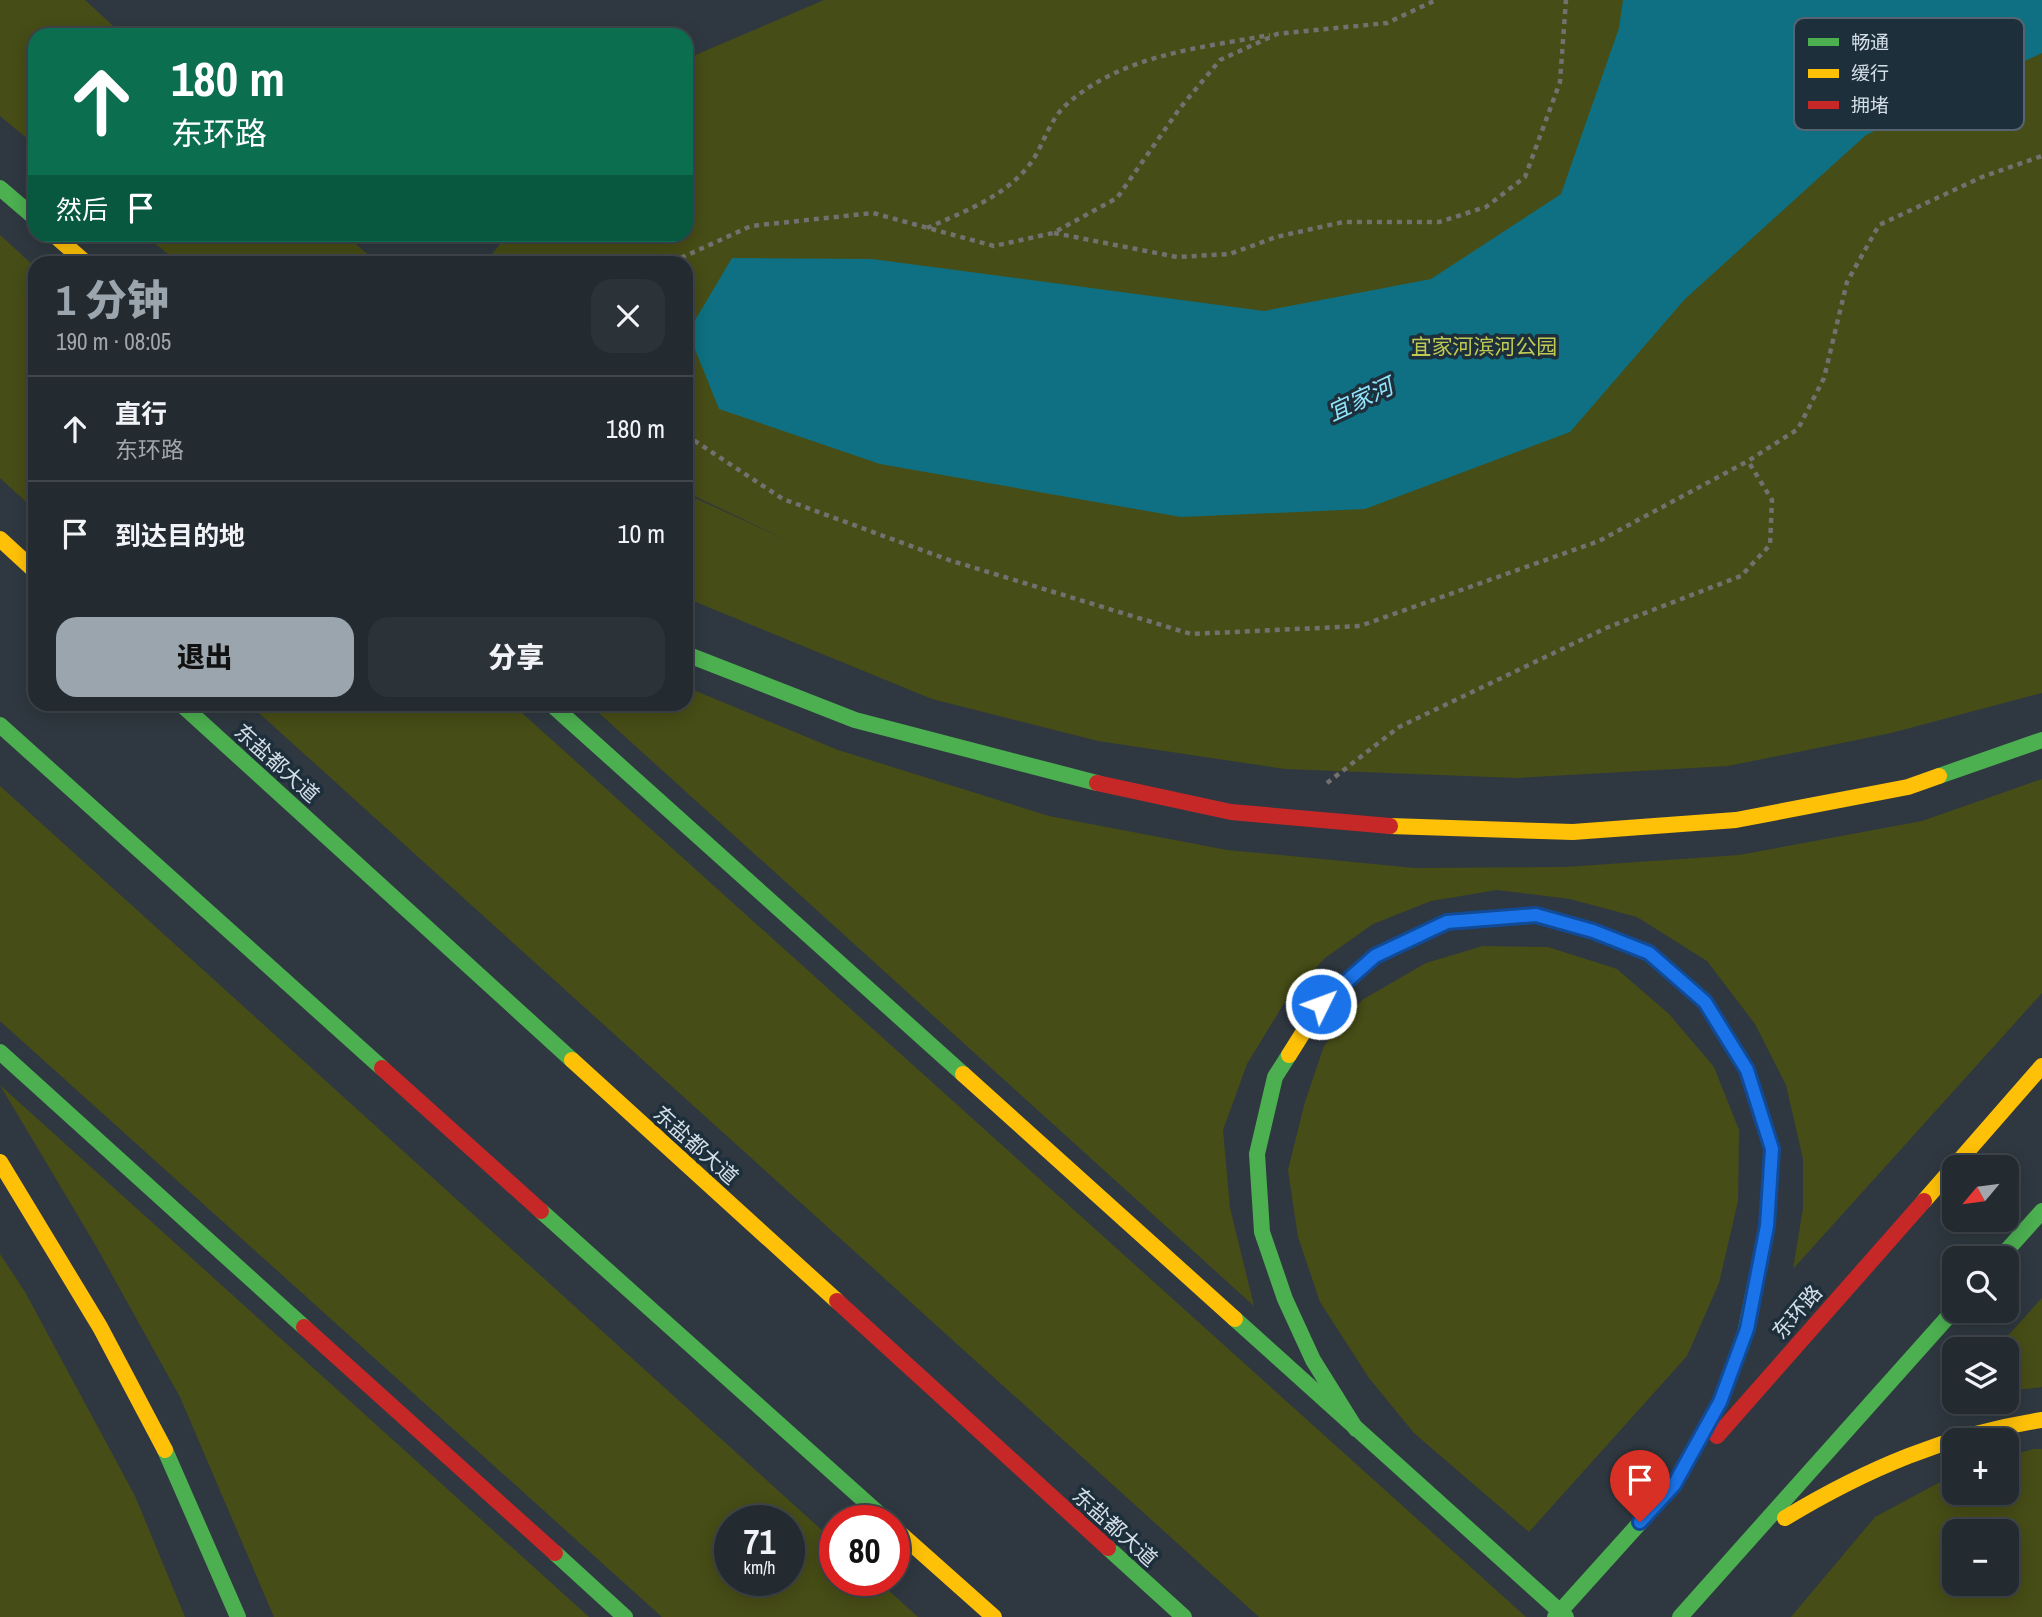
<!DOCTYPE html>
<html lang="zh">
<meta charset="utf-8">
<style>
:root{--surface:#232a30;--page:#2b3238;--text:#f1f3f6;--muted:#a3a7ab;--line:#40464c;--accent:#9ba5ad}
body{margin:0;font-family:"Archivo Narrow","Noto Sans SC",sans-serif;background:var(--page);color:var(--text);height:100vh;display:flex;flex-direction:column;font-size:26px;white-space:nowrap}
*{box-sizing:border-box;margin:0}
p{font-size:23px;color:var(--muted)}
.icon{flex:none;width:38px;height:38px;fill:none;stroke:currentColor;stroke-width:2;stroke-linecap:round;stroke-linejoin:round}
.map{position:relative;flex:1;overflow:hidden}
.sheet{position:absolute;left:28px;top:256px;width:665px;height:455px;display:flex;flex-direction:column;background:var(--surface);border-radius:21px;box-shadow:0 4px 18px #0003,0 0 0 2px var(--line)}
.sheet>*{flex:none}
.hud{position:absolute;left:28px;top:28px;width:665px;height:214px;border-radius:21px;box-shadow:0 4px 18px #0003,0 0 0 2px var(--line);background:#0b6e4f;color:#fff;overflow:hidden}
.needle{width:46px;rotate:241deg}
.controls{position:absolute;left:1942px;top:1155px;display:grid;gap:14px}
.controls a{display:grid;place-items:center;width:77px;height:77px;border-radius:14px;background:var(--surface);box-shadow:0 4px 18px #0003,0 0 0 2px var(--line);font-size:35px}
.speed{position:absolute;left:714px;top:1505px;display:flex;gap:14px;font-size:35px;font-weight:700;text-align:center}
.speed>*{display:grid;place-content:center;width:91px;height:91px;border-radius:50%;background:var(--surface);box-shadow:0 4px 18px #0003,0 0 0 2px var(--line);line-height:1}
.speed small{font-size:18px;font-weight:400}
.speed .limit{border:10px solid #d22;background:#fff;color:#111}
.pin{position:absolute;display:grid;place-items:center;width:60px;height:60px;color:#fff;margin:-72px -30px;border-radius:50% 50% 50% 0;rotate:-45deg;box-shadow:0 0 7px #0007}
.pin .icon{rotate:45deg}
.me{position:absolute;width:77px;margin:-38px;rotate:48deg;stroke-linejoin:round;filter:drop-shadow(0 0 5px #0008)}
.turn{display:flex;align-items:center;gap:24px;height:147px;padding:0 28px;font-size:32px}
.turn .icon{width:91px;height:91px;stroke-width:2.5}
.turn b{display:block;font-size:49px;line-height:60px}
.then{display:flex;align-items:center;height:66px;padding:0 28px;background:#0003;gap:14px;font-size:26px}
.round{display:grid;place-items:center;flex:none;width:74px;height:74px;border-radius:21px;background:var(--page)}
.headline{display:flex;align-items:center;justify-content:space-between;height:119px;padding:0 28px}
h1{font-size:42px;font-weight:800;line-height:52px;color:var(--accent)}
.action{display:flex;gap:14px;margin-top:auto;padding:14px 28px}
.action a{flex:1;height:80px;border-radius:21px;background:var(--accent);color:#111;font-size:28px;font-weight:800;line-height:80px;text-align:center}
.action a+a{background:var(--page);color:var(--text)}
ul{padding:0;list-style:none}
li{display:flex;align-items:center;gap:21px;height:105px;padding:0 28px;border-top:2px solid var(--line)}
li div{flex:1}
li b{display:block;font-size:26px}
li em{font-style:normal}
.map>svg:first-child{display:block}
</style>
<div class="map">
<svg width="2042" height="1617" viewBox="0 0 2042 1617">
<rect width="100%" height="100%" fill="#2f3840"/>
<g fill="#474d16" fill-rule="evenodd">
<polygon points="0,0 85,0 123,35 35,35 35,145 0,116"/>
<polygon points="824,0 2042,0 2042,693 1891,733 1728,766 1516,778 1285,769 1098,741 932,699 686,598 686,494 793,543 686,492 686,262 486,262 507,235 686,234 686,59"/>
<polygon points="0,235 35,267 35,510 0,478"/>
<polygon points="144,235 345,235 377,262 178,262"/>
<polygon points="686,687 838,750 1049,816 1227,850 1415,868 1565,867 1739,855 1922,821 2042,779 2042,993 1793,1269 1803,1208 1803,1159 1786,1085 1755,1024 1707,961 1637,917 1570,899 1497,890 1431,901 1373,924 1325,958 1286,1000 1247,1064 1223,1130 1230,1208 1254,1306 589,704 686,704"/>
<polygon points="249,704 512,704 1526,1617 1259,1617"/>
<path d="M0,786L835,1542V1580H877L918,1617H662L0,1021ZM730,1521H789V1580H730Z"/>
<polygon points="1483,946 1548,947 1617,969 1669,1014 1714,1067 1739,1130 1738,1201 1719,1283 1687,1356 1529,1532 1414,1433 1369,1378 1320,1302 1298,1237 1288,1170 1305,1102 1324,1046 1362,1000 1426,963"/>
<polygon points="0,1085 589,1617 274,1617 180,1397 96,1246"/>
<polygon points="0,1254 25,1292 135,1496 185,1617 0,1617"/>
<polygon points="2042,1298 2042,1387 2007,1391 2007,1349 1996,1349"/>
<path d="M2033,1449H2042V1617H1791L1875,1517L1955,1474V1493H2007V1457ZM2007,1531V1584H1955V1531Z"/>
</g>
<polygon fill="#0e7082" points="1623,0 2042,0 2042,53 1866,135 1685,299 1570,432 1365,509 1181,517 880,464 719,409 688,332 732,258 872,259 1264,311 1431,279 1561,194 1619,28"/>
<g fill="none" stroke-linecap="round" stroke-linejoin="round">
<g stroke="#737170" stroke-width="4.5" stroke-dasharray="5 5" stroke-linecap="butt">
<path d="M927,228C963,212 1005,197 1030,164C1043,147 1049,120 1066,105C1121,55 1199,48 1270,35"/>
<polyline points="1054,233 1177,257 1230,254 1276,237 1343,222 1439,222 1486,207 1525,177 1560,82 1566,0"/>
<polyline points="672,262 751,226 873,213 994,246 1053,233 1117,198 1180,108 1220,60 1277,34 1387,23 1436,0"/>
<polyline points="686,435 783,499 949,560 1191,634 1360,626 1599,541 1748,461 1798,429 1824,378 1847,282 1879,225 1982,177 2042,156"/>
<polyline points="1327,783 1399,727 1606,628 1741,576 1770,545 1772,500 1748,461"/>
</g>
<g stroke="#4caf50" stroke-width="16">
<polyline points="0,188 35,218"/>
<polyline points="686,654 855,720 1097,783"/>
<polyline points="181,704 572,1060"/>
<polyline points="551,704 963,1074"/>
<polyline points="0,725 382,1068"/>
<polyline points="1939,776 2042,740"/>
<polyline points="1636,948 1649,953 1705,1001 1747,1070 1772,1149 1767,1226 1745,1334"/>
<polyline points="0,1052 304,1327"/>
<polyline points="1289,1055 1275,1077 1257,1154 1262,1232 1285,1299 1313,1360 1356,1429"/>
<polyline points="541,1211 887,1521"/>
<polyline points="2000,1258 2042,1211"/>
<polyline points="1235,1319 1566,1617"/>
<polyline points="165,1450 238,1617"/>
<polyline points="1108,1548 1184,1617"/>
<polyline points="555,1553 625,1617"/>
<polyline points="1680,1617 1955,1309"/>
</g>
<g stroke="#ffc107" stroke-width="16">
<polyline points="53,234 85,262"/>
<polyline points="0,539 35,571"/>
<polyline points="1390,826 1573,832 1736,820 1908,787 1939,776"/>
<polyline points="1289,1055 1321,1004 1375,956 1447,922 1536,915 1593,931 1636,948"/>
<polyline points="572,1060 837,1301"/>
<polyline points="963,1074 1235,1319"/>
<polyline points="0,1162 100,1327 165,1450"/>
<polyline points="1924,1201 2042,1066"/>
<path d="M1785,1518C1866,1469 1948,1434 2042,1420"/>
<polyline points="894,1528 994,1617"/>
</g>
<g stroke="#c62828" stroke-width="16">
<polyline points="1097,783 1231,812 1390,826"/>
<polyline points="382,1068 541,1211"/>
<polyline points="837,1301 1108,1548"/>
<polyline points="304,1327 555,1553"/>
<polyline points="1717,1436 1924,1201"/>
<polyline points="1674,1485 1720,1402 1745,1334"/>
</g>
<polyline stroke="#4caf50" stroke-width="16" points="1555,1617 1674,1485"/>
</g>
<g fill="none" stroke-linecap="round" stroke-linejoin="round">
<g stroke="#114b97" stroke-width="18">
<polyline id="route" points="1321,1004 1375,956 1447,922 1536,915 1593,931 1649,953 1705,1002 1747,1070 1772,1149 1767,1226 1747,1329 1720,1402 1674,1485 1640,1522"/>
</g>
<use href="#route" stroke="#1a73e8" stroke-width="12"/>
</g>
<g text-anchor="middle" dominant-baseline="central" stroke-width="7" stroke-linejoin="round" paint-order="stroke">
<g font-size="21" fill="#bfc953" stroke="#1e2f3c">
<text x="1484" y="346">宜家河滨河公园</text>
</g>
<g font-size="21" fill="#d5dfe8" stroke="#1e2f3c">
<text transform="translate(277 763) rotate(42)">东盐都大道</text>
<text transform="translate(696 1145) rotate(42)">东盐都大道</text>
<text transform="translate(1797 1312) rotate(-49)">东环路</text>
<text transform="translate(1115 1527) rotate(42)">东盐都大道</text>
</g>
<g font-size="23" font-style="italic" fill="#92e4fa" stroke="#1e2f3c">
<text transform="translate(1360 399) rotate(-25)">宜家河</text>
</g>
</g>
<rect x="1794" y="18" width="230" height="112" rx="10" fill="#1e2f3c" stroke="#556470" stroke-width="2"/>
<rect x="1808" y="38" width="31" height="8" fill="#4caf50"/>
<rect x="1808" y="69" width="31" height="9" fill="#ffc107"/>
<rect x="1808" y="101" width="31" height="8" fill="#c62828"/>
<g font-size="19" fill="#d5dfe8">
<text x="1851" y="49">畅通</text>
<text x="1851" y="80">缓行</text>
<text x="1851" y="112">拥堵</text>
</g>
</svg>
<div class="controls">
<a><svg class="needle" viewBox="-14 -14 28 28"><path d="M0-13l5 13h-10z" fill="#e53935"/><path d="M0 13l5-13h-10z" fill="#a3a7ab"/></svg></a>
<a><svg class="icon" aria-label="search" viewBox="0 0 24 24"><circle cx="10" cy="10" r="6"/><path d="M15 15l6 6"/></svg></a>
<a><svg class="icon" aria-label="layers" viewBox="0 0 24 24"><path d="M12 4l9 5-9 5-9-5zM3 14l9 5 9-5"/></svg></a>
<a>+</a>
<a>−</a>
</div>
<div class="speed"><div>71<small>km/h</small></div><div class="limit">80</div></div>
<div class="pin" style="left:1640px;top:1522px;background:#d93025"><svg class="icon" aria-label="arrive" viewBox="0 0 24 24"><path d="M6 21V4h12l-3 4 3 4H6"/></svg></div>
<svg class="me" style="left:1321px;top:1004px" viewBox="-20 -20 40 40"><circle r="17" fill="#1a73e8" stroke="#fff" stroke-width="3"/><path d="M0-11L8 9 0 5-8 9z" fill="#fff"/></svg>
<div class="hud">
<div class="turn"><svg class="icon" aria-label="ahead" viewBox="0 0 24 24"><path d="M12 20V5M6 11l6-6 6 6"/></svg><div><b>180 m</b>东环路</div></div>
<div class="then">然后<svg class="icon" aria-label="arrive" viewBox="0 0 24 24"><path d="M6 21V4h12l-3 4 3 4H6"/></svg></div>
</div>
<section class="sheet">
<div class="headline"><div><h1>1 分钟</h1><p>190 m · 08:05</p></div><a class="round"><svg class="icon" aria-label="close" viewBox="0 0 24 24"><path d="M6 6l12 12M18 6L6 18"/></svg></a></div>
<ul>
<li><svg class="icon" aria-label="ahead" viewBox="0 0 24 24"><path d="M12 20V5M6 11l6-6 6 6"/></svg><div><b>直行</b><p>东环路</p></div><em>180 m</em></li>
<li><svg class="icon" aria-label="arrive" viewBox="0 0 24 24"><path d="M6 21V4h12l-3 4 3 4H6"/></svg><div><b>到达目的地</b></div><em>10 m</em></li>
</ul>
<div class="action"><a>退出</a><a>分享</a></div>
</section>
</div>
